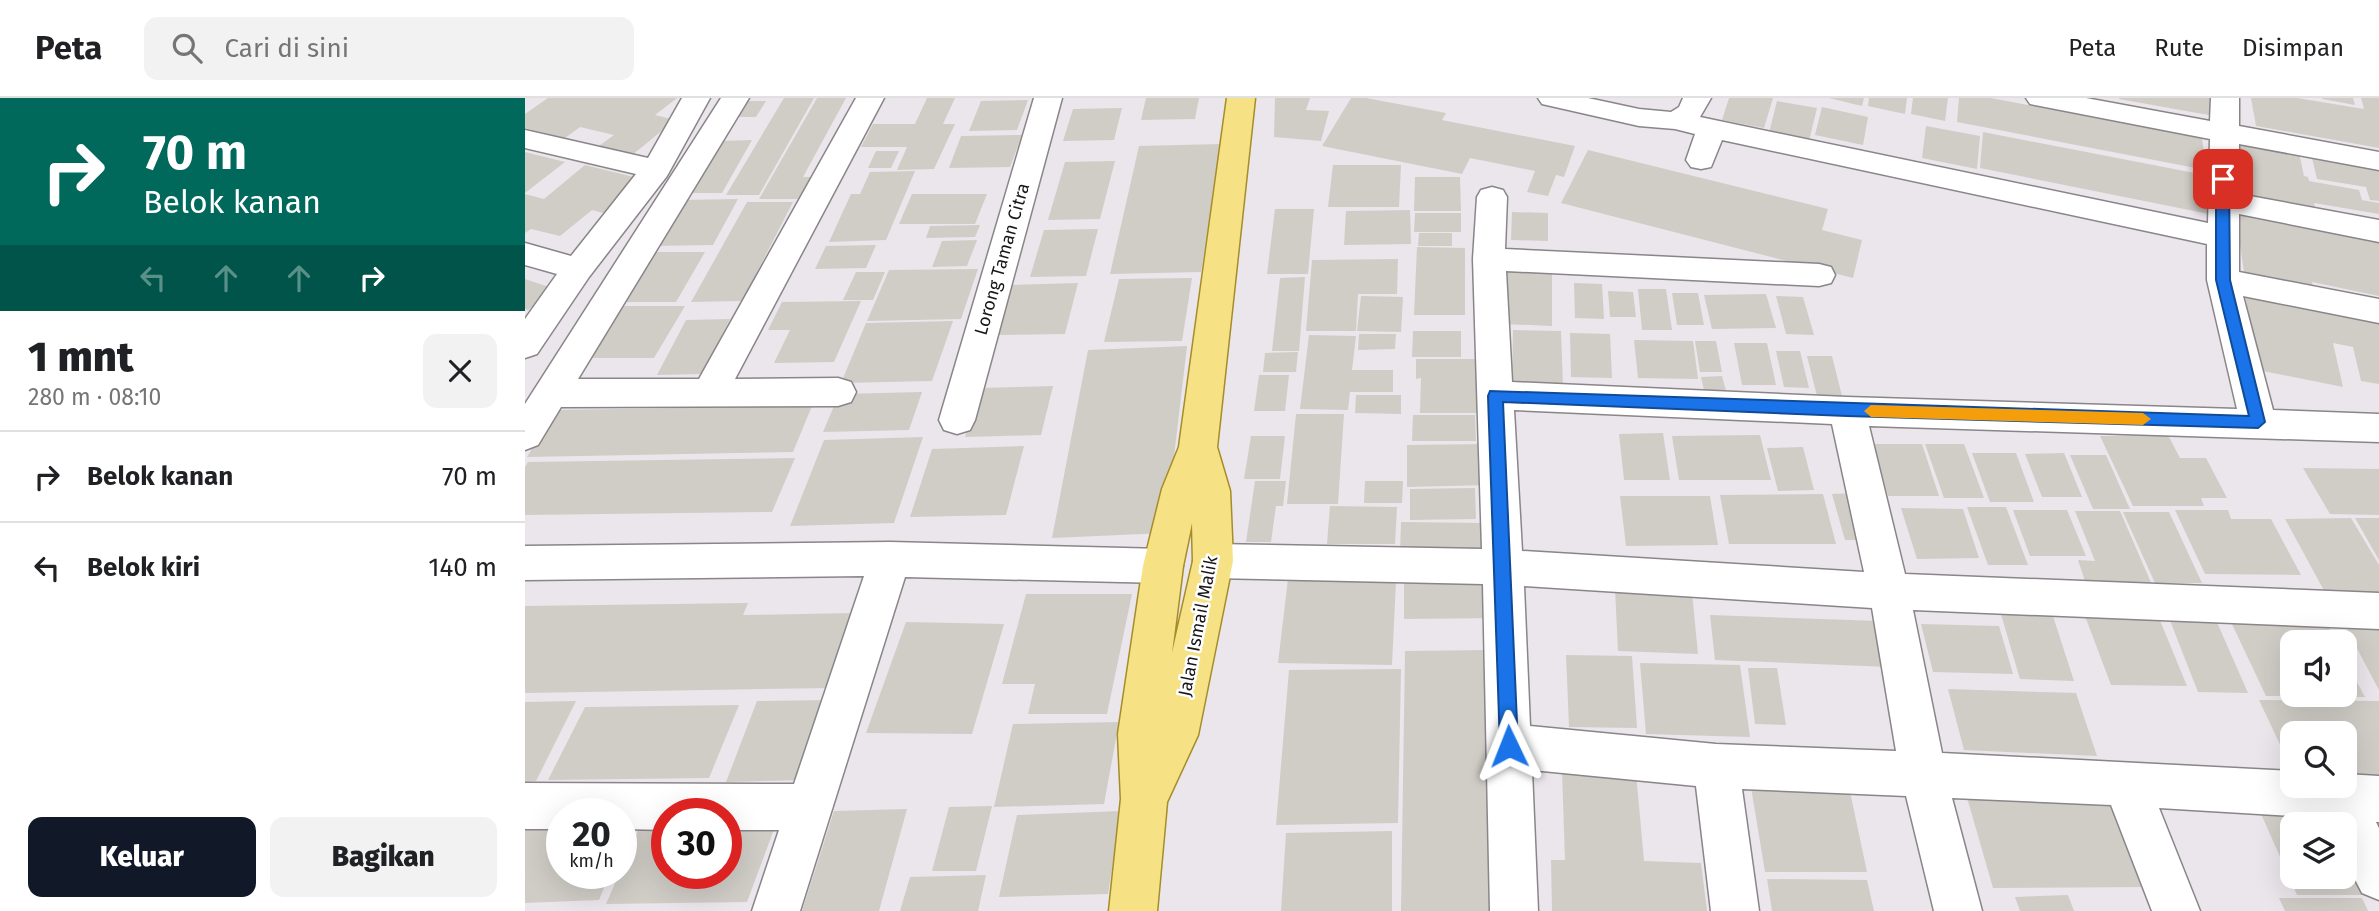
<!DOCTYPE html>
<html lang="id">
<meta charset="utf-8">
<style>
:root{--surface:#fff;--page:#f2f2f2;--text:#202124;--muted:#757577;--line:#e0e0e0;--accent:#111827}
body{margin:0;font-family:"Fira Sans",sans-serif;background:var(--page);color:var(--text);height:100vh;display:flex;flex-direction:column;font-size:26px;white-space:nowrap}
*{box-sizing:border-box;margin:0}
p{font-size:23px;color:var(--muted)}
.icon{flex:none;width:38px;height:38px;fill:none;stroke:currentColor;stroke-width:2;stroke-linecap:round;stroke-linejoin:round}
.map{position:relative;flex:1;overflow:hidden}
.side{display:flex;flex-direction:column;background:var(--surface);width:525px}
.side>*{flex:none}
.guide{background:#00695c;color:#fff;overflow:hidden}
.fabs{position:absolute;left:1755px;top:532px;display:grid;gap:14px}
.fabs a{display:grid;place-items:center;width:77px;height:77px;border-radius:14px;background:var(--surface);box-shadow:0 7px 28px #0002;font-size:35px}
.speed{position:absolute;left:21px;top:700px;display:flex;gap:14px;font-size:35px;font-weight:700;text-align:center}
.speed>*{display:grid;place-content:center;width:91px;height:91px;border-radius:50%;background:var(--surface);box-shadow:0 7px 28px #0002;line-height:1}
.speed small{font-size:18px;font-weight:400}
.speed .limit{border:10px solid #d22;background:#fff;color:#111}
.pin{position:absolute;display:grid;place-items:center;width:60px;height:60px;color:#fff;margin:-30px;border-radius:14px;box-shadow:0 4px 10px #0006}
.me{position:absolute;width:77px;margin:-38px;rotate:358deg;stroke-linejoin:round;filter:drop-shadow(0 0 5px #0008)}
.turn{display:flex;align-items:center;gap:24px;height:147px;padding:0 28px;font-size:32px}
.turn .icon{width:91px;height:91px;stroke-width:2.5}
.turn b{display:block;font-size:49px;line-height:60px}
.lanes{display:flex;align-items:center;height:66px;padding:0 28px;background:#0003;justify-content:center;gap:35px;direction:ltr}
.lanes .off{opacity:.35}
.round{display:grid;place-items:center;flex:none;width:74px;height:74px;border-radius:14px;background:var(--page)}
.headline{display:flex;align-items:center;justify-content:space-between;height:119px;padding:0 28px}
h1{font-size:42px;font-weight:800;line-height:52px}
.action{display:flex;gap:14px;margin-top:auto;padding:14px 28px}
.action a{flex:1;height:80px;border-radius:14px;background:var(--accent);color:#fff;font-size:28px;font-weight:800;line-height:80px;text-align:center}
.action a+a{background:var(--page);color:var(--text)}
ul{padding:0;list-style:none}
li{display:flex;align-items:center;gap:21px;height:91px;padding:0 28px;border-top:2px solid var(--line)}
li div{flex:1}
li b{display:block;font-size:26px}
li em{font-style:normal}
header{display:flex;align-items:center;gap:42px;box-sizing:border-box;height:98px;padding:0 35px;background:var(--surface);border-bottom:2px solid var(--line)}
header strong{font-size:33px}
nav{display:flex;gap:38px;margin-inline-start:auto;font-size:24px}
.search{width:490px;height:63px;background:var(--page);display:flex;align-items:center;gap:18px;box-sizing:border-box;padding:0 24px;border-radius:14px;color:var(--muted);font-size:26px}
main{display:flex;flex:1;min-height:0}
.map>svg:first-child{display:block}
</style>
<header>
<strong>Peta</strong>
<div class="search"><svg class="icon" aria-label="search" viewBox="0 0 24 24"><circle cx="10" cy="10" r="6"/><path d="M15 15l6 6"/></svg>Cari di sini</div>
<nav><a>Peta</a><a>Rute</a><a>Disimpan</a></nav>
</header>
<main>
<section class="side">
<div class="guide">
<div class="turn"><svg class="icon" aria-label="right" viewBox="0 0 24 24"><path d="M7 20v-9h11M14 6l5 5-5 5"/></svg><div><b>70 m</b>Belok kanan</div></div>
<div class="lanes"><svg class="icon off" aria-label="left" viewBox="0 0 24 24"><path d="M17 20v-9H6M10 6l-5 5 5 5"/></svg><svg class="icon off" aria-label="ahead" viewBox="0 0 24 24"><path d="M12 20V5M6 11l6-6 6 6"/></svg><svg class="icon off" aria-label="ahead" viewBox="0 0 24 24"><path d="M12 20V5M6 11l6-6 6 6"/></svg><svg class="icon" aria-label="right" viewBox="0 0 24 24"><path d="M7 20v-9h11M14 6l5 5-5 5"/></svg></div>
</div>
<div class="headline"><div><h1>1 mnt</h1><p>280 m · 08:10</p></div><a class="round"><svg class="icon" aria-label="close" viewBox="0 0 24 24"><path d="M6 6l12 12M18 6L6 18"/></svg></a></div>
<ul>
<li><svg class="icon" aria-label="right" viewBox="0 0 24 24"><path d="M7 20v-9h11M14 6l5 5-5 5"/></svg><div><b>Belok kanan</b></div><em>70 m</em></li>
<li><svg class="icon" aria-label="left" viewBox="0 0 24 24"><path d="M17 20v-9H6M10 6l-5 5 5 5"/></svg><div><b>Belok kiri</b></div><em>140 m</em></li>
</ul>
<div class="action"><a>Keluar</a><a>Bagikan</a></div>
</section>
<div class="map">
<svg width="1854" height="813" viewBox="0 0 1854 813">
<rect width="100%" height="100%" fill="#eae6eb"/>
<g fill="#d0cdc7">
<polygon points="23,0 152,0 130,17 150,22 101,62 67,53 89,37 55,29 40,40 0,30 0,16"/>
<polygon points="259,0 289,0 234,97 201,97"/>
<polygon points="292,0 321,0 278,79 293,79 282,101 234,101"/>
<polygon points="402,0 430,0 418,26 430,26 409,71 372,72 382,49 336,49 348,26 390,26"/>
<polygon points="621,0 674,0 670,21 616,22"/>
<polygon points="750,0 785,0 781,12 804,13 796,43 749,39"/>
<polygon points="826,0 841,0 921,15 917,22 1050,48 1039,79 1031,77 1023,98 1002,94 1010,73 945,60 937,76 797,48"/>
<polygon points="1204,0 1248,0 1239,30 1197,22"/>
<polygon points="1304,0 1339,0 1337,8"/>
<polygon points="1344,0 1382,0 1380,16 1343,8"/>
<polygon points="1388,0 1423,0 1420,23 1386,16"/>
<polygon points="1434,0 1466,0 1677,40 1681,72 1432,24"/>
<polygon points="1594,0 1686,0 1689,18 1594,1"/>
<polygon points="1726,0 1772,0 1839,11 1836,0 1854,0 1854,50 1731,28"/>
<polygon points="1797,0 1828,0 1830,7 1797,1"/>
<polygon points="503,2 492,32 444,33 456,3"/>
<polygon points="221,3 241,3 231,19 211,19"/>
<polygon points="1252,3 1292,10 1284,43 1244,35"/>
<polygon points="1297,9 1343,19 1338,47 1290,37"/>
<polygon points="597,10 589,42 538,43 548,11"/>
<polygon points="1401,28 1455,38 1452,71 1397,60"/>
<polygon points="1458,34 1680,77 1684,116 1455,70"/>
<polygon points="497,37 485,69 424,70 436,38"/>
<polygon points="1709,39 1773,50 1779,78 1783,79 1784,83 1834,92 1837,102 1854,105 1854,116 1789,105 1790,110 1719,96"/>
<polygon points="227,42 197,95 162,95 194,43"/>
<polygon points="696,46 676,174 585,176 614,48"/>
<polygon points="1063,52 1303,111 1297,132 1337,142 1328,180 1036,105"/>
<polygon points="1785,52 1854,64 1854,103 1845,102 1841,89 1792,81"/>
<polygon points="351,53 374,53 366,70 343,70"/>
<polygon points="0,54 40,64 0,95"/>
<polygon points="590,63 575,121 523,122 540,64"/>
<polygon points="60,67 117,81 78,115 67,112 35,138 6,131 0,135 0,96 19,101"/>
<polygon points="808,67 876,67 874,109 803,109"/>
<polygon points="390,73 361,142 304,144 326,96 335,96 345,74"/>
<polygon points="890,79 935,79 936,113 889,113"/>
<polygon points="387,96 462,96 450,126 374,126"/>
<polygon points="213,101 188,147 127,148 155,102"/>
<polygon points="222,104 268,104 217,203 166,204"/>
<polygon points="750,111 789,111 783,176 742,176"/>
<polygon points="1710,111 1854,140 1854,198 1787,184 1788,189 1719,174"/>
<polygon points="885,112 886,146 819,147 821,113"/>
<polygon points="987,114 1023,115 1023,143 986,142"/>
<polygon points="890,115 936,115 936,134 889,134"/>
<polygon points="455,127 450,139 401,140 405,128"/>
<polygon points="573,131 561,178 505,179 519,132"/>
<polygon points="894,135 927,135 927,148 893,148"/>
<polygon points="452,142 442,168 407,169 417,143"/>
<polygon points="351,147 341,170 290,171 301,148"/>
<polygon points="892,149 940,150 940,217 889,217"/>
<polygon points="130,154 180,154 151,204 99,204"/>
<polygon points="873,161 872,196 833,196 831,233 781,233 787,162"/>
<polygon points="979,170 1027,172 1027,228 978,226"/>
<polygon points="453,171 436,221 342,223 364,172"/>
<polygon points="331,174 360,174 348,202 318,202"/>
<polygon points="780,179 774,253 747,253 755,180"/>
<polygon points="667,180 657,243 579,244 594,181"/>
<polygon points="0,181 30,191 3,212 0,211"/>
<polygon points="553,185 540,236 470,237 485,187"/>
<polygon points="1049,185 1077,186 1079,221 1050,220"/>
<polygon points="1113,191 1141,191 1147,232 1117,232"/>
<polygon points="1719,191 1854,217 1854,286 1836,283 1828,249 1808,245 1818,289 1733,272"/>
<polygon points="1083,193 1108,194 1111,219 1085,219"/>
<polygon points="1147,195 1173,195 1179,227 1152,227"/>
<polygon points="1241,196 1251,230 1187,231 1179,197"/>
<polygon points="836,198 878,199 876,234 832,233"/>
<polygon points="1251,198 1278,199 1289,237 1261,236"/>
<polygon points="336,203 309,264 249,265 265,232 243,232 257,204"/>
<polygon points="96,208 160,208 129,260 63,260"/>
<polygon points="205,221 177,276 132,277 161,222"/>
<polygon points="428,223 407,283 316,285 341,225"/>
<polygon points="988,232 1036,233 1038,288 987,287"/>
<polygon points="888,233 936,233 936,259 887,259"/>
<polygon points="1045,235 1085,236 1087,280 1046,279"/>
<polygon points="834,236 871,236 870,251 833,252"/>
<polygon points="784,237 831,238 827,272 868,272 868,294 825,294 823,312 775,311"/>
<polygon points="1109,242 1168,243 1173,281 1113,280"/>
<polygon points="1170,243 1191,243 1197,274 1175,274"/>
<polygon points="1209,245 1242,245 1251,287 1217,287"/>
<polygon points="662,248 640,435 527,440 563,252"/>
<polygon points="1251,253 1275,253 1284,290 1259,289"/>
<polygon points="773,254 771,274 738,274 740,255"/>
<polygon points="1282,258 1307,258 1318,302 1293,302"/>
<polygon points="891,261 961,261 963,315 895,315 896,280 891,281"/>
<polygon points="734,277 764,277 760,313 729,313"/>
<polygon points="1197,278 1203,300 1181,301 1176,279"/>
<polygon points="528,288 516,337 440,339 455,290"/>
<polygon points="397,294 384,332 298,334 314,296"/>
<polygon points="831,297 876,297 876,316 830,315"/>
<polygon points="287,308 268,354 2,359 30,312"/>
<polygon points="771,316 819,316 813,406 762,406"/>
<polygon points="888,317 950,317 951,343 887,343"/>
<polygon points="1138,335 1145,382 1099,382 1094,336"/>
<polygon points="1235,337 1246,382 1154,382 1147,338"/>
<polygon points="1643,337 1655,360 1681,360 1702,400 1676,400 1679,408 1608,408 1575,338"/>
<polygon points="726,338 760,338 755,381 719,381"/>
<polygon points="398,339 369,425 265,428 299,342"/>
<polygon points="962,346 964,387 882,389 882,347"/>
<polygon points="1347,346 1397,346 1414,398 1363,398"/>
<polygon points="1400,346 1439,346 1459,400 1419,400"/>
<polygon points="499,348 481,417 385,419 407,351"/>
<polygon points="1278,349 1289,392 1253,393 1242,350"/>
<polygon points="1447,355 1491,355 1509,404 1465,404"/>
<polygon points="1539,355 1557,399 1517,399 1500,356"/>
<polygon points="1545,357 1581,357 1605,411 1568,411"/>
<polygon points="270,360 247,414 0,417 0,369 3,364"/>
<polygon points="1778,370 1854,371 1854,417 1805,416"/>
<polygon points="730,383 761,383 758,408 751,408 746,444 721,444"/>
<polygon points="840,383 878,383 877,405 839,405"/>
<polygon points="950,390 951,421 885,422 885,391"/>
<polygon points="1332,395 1346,442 1320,442 1307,396"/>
<polygon points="1298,396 1311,446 1204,446 1195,397"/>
<polygon points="1095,398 1185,398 1193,447 1101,448"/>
<polygon points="805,408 872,409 870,446 802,446"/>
<polygon points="1442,409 1481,409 1503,467 1463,467"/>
<polygon points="1376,410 1438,411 1454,460 1392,461"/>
<polygon points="1488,412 1542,412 1561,458 1505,458"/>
<polygon points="1650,412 1703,412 1706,421 1746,421 1776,477 1680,476"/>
<polygon points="1550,413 1595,413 1627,487 1561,486 1553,462 1570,463"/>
<polygon points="1598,414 1644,414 1677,485 1630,485"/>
<polygon points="1826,420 1854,467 1854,497 1802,498 1760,421"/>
<polygon points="1830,420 1854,420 1854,462"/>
<polygon points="876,424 960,425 961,458 875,457"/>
<polygon points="763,481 871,483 867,567 753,565"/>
<polygon points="879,484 973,484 974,520 879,521"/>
<polygon points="1090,491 1167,494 1173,556 1093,553"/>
<polygon points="501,496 607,496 582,616 503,616 510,586 477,586"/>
<polygon points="223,505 218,517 331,515 305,590 0,595 0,508"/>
<polygon points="1475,513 1527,515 1549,583 1495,581"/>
<polygon points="1185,517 1354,523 1364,569 1190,562"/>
<polygon points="1560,518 1634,520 1662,588 1586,587"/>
<polygon points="1644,520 1691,522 1723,595 1673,594"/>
<polygon points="1705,522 1800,523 1811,544 1768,544 1768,598 1741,598"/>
<polygon points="1817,522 1854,522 1854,592"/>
<polygon points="381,524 479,526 447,636 341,635"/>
<polygon points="1396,526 1474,528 1488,576 1408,574"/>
<polygon points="964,552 973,813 876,813 880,553"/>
<polygon points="1041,557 1107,558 1112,630 1044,629"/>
<polygon points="1820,562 1840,599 1820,599"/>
<polygon points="1115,565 1215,567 1225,639 1121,636"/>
<polygon points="1223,570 1252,570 1261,627 1230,626"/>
<polygon points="876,571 873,725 751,727 764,572"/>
<polygon points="1423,591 1551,595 1572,658 1439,652"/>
<polygon points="306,602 279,682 201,684 232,603"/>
<polygon points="1734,602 1854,603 1854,680 1820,680 1820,635 1768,635 1768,674"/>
<polygon points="51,603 11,683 0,684 0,604"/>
<polygon points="214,607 184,680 23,682 60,609"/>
<polygon points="594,624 579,706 469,709 488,626"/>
<polygon points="1037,673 1111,675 1119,763 1176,765 1182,813 1027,813 1026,762 1040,762"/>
<polygon points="1225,683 1323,684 1342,774 1240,774"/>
<polygon points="1441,696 1590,696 1624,789 1468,790"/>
<polygon points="467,708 451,773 407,773 424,709"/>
<polygon points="1733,709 1802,709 1811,726 1768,726 1768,779 1820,779 1820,745 1845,797 1772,797"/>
<polygon points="382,711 354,813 277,813 309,713"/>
<polygon points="596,713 583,796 474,799 492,717"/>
<polygon points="142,718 142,775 201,775 201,718 254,718 222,804 81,806 119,719"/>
<polygon points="0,722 37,722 37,775 85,775 74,802 0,805"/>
<polygon points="867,733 867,813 756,813 761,735"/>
<polygon points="461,777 453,813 375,813 385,779"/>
<polygon points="1242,781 1342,782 1349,813 1247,813"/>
<polygon points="1543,797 1549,813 1495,813 1490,799"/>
<polygon points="1754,800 1837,800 1843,813 1760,813"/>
</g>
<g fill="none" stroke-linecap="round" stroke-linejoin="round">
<g stroke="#898589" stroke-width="3">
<g id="minor">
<polygon points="157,0 185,0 142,78 64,179 12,256 0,260 0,221 32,176 0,167 0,145 46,158 111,76 0,50 0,32 123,60"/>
<polygon points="196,0 224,0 53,281 174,281 331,0 359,0 210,281 313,280 326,284 331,294 326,304 313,308 36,309 13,347 0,352 0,306"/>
<polygon points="509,0 537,0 450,322 445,332 432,336 419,332 414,322"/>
<path d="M1013,0H1063L1114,11L1146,14L1154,9L1158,0H1186L1175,19L1683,125L1685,41L1515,8L1505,6L1501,0H1561L1685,23L1686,0H1714V28L1854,54V72L1714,46V96L1854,122V144L1714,116V174L1854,201V225L1718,198L1748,312L1854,316V344L1344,328L1380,476L1854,495V531L1388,512L1417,655L1768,673V688H1820V676L1854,678V724H1851L1854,730V802L1837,795L1820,762V726H1802L1799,720L1634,710L1675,813H1627L1586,707L1427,700L1457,813H1409L1381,698L1217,691L1234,813H1186L1171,688L1007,672L1013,813H965L958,486L688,480L674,475L668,463L674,451L688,446L957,451L948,161L952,99L956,92L967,89L978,92L982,99L980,151L1294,166L1306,169L1310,177L1306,185L1294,188L981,173L987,284L1322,299L1712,311L1682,182V146L1197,42L1186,69L1176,71L1166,69L1161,62L1170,36L1150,31L1114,28L1017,6ZM989,312L1307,326L1339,474L997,453ZM999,488L1347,510L1371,653L1191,646L1005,628Z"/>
<polygon points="365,444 638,451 652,456 658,468 652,480 638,485 380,479 275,813 227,813 254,732 201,732 201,716 142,716 142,732 96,731 96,716 37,716 37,731 0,731 0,685 269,686 339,478 0,482 0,448"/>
</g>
</g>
<g stroke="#a58d29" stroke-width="3">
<path id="major" d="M702,0H730L692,349L705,393L708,463L673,637L642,704L632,813H584L596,701L593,636L618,468L637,391L654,349ZM667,425L668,463L647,555L658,468Z"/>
</g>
<use href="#minor" fill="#fff" fill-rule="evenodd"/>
<use href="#major" fill="#f7e185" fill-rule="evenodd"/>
</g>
<polygon fill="#1a73e8" stroke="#114b97" stroke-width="2" points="1698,77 1704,81 1705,182 1740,324 1733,330 1322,318 978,304 993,648 991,655 984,657 977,655 975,648 963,298 965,293 1724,318 1691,182 1691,81"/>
<polygon fill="#f59e0b" points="1346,307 1618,315 1626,321 1618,327 1346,319 1339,313"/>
<g text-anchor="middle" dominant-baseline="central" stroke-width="5" stroke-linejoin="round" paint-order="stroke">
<g font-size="18" fill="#171517" stroke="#fff">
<text transform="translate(477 161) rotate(-74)">Lorong Taman Citra</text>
<text transform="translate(673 528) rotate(-79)">Jalan Ismail Malik</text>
</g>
</g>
</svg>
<div class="fabs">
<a><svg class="icon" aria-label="sound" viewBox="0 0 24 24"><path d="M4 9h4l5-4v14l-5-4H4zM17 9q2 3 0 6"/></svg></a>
<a><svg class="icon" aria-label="search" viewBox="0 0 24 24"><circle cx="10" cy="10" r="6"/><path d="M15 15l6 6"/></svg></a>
<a><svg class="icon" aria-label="layers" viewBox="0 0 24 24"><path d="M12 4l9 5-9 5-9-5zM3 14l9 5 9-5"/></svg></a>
</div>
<div class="speed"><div>20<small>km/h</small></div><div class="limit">30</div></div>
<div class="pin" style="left:1698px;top:81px;background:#d93025"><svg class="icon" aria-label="arrive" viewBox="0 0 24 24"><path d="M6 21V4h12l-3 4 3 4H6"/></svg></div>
<svg class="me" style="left:984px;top:648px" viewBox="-20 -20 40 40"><path d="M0-17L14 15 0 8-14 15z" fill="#1a73e8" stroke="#fff" stroke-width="4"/></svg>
</div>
</main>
